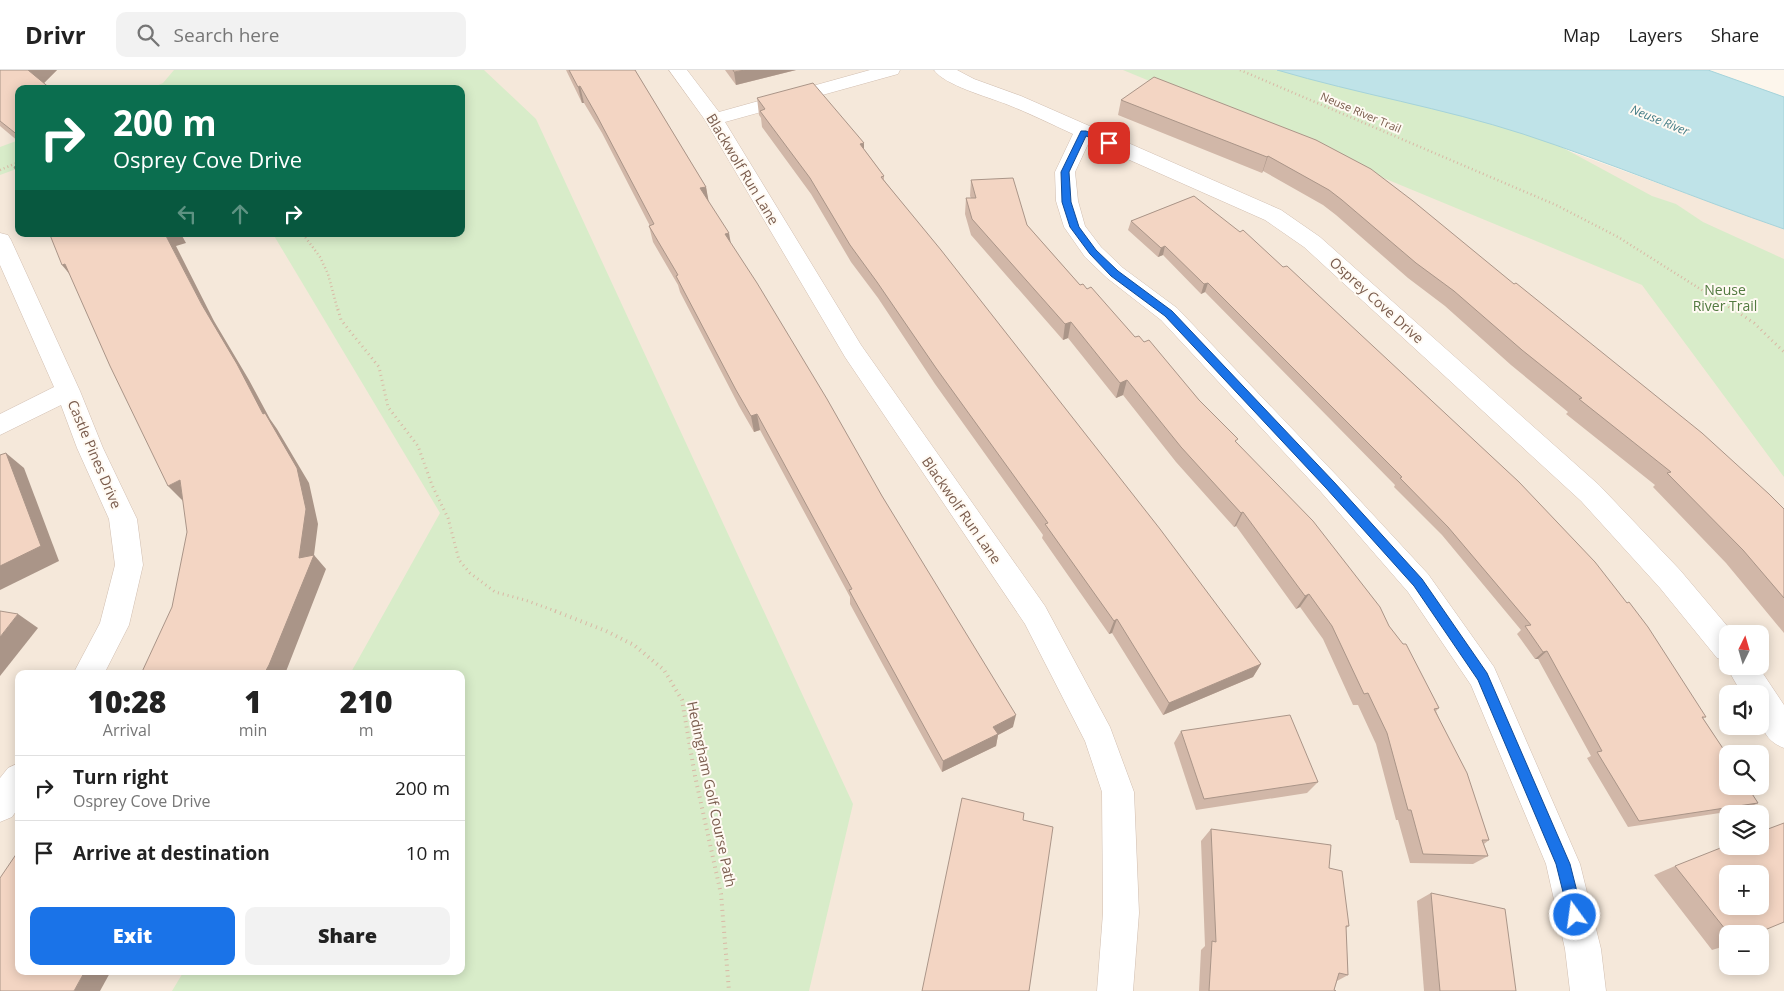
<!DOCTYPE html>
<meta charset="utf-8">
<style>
:root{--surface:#fff;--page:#f2f2f2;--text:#222;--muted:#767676;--line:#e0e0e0;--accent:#1a73e8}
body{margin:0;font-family:"Open Sans",sans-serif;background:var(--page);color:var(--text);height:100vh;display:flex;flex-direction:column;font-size:19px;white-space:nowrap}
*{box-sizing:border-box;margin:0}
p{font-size:16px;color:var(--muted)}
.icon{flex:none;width:28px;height:28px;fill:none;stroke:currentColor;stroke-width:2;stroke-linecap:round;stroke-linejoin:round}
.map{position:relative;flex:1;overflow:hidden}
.details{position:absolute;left:15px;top:600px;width:450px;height:305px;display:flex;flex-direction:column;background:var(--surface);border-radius:10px;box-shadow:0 2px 12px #0003}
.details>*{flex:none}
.top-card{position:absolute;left:15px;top:15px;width:450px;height:152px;border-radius:10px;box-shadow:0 2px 12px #0003;background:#0b6e4f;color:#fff;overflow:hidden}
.needle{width:32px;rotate:5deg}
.fabs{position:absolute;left:1719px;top:555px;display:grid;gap:10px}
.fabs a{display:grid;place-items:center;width:50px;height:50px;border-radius:10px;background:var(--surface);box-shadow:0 2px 12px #0003;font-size:25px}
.pin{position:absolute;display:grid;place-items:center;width:42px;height:42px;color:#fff;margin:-21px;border-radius:10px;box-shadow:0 2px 8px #0006}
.me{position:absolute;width:55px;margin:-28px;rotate:346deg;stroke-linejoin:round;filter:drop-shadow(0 0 4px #0008)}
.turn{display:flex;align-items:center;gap:18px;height:105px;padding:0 15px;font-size:22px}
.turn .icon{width:65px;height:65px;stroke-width:2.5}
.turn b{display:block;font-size:35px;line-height:42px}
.lanes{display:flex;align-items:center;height:48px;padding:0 15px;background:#0003;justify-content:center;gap:25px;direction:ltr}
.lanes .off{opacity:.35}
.eta{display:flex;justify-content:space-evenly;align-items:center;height:85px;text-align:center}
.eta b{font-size:30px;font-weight:800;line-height:35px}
.button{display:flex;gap:10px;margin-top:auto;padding:10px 15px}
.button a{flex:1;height:58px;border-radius:10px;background:var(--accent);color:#fff;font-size:20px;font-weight:800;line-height:58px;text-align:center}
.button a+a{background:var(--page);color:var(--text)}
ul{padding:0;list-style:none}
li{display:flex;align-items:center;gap:15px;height:65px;padding:0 15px;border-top:1px solid var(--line)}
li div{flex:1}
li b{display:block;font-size:19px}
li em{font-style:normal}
header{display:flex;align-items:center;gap:30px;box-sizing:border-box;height:70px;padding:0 25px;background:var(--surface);border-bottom:1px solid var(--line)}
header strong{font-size:24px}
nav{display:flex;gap:28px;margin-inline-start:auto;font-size:18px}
.search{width:350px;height:45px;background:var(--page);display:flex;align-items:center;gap:12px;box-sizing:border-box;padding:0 18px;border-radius:10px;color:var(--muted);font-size:19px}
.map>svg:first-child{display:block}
</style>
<header>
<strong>Drivr</strong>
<div class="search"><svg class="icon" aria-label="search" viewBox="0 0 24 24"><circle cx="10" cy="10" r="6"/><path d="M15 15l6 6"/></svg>Search here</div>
<nav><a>Map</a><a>Layers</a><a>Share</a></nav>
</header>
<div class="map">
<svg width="1784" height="921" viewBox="0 0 1784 921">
<rect width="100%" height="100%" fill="#fdf6ec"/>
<path fill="#f5e8da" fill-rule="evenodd" d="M0,0H1277L1522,64L1784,159V921H0ZM19,19H461V164H19ZM1728,564H1760V596H1728ZM19,604H461V901H19ZM1728,624H1760V656H1728ZM1728,684H1760V716H1728ZM1728,744H1760V776H1728ZM1728,804H1760V836H1728ZM1728,864H1760V896H1728Z"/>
<g fill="#d8ecc9">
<polygon points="174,0 484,0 536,49 853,734 809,921 172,921 184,901 461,901 461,604 350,604 440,443 273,164 461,164 461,19 149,19 163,13"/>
<polygon points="1123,0 1411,0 1567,80 1652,126 1676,134 1703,152 1784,189 1784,407 1642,215"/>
<polygon points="19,70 19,98 0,105 0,77"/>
</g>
<path fill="#bfe3e8" stroke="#a5d3da" d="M1277,0H1708L1784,27V159C1697,129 1611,93 1523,64C1443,38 1358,24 1277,0Z"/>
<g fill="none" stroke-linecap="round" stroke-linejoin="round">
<g stroke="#d1beb0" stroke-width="1">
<g id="minor">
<polygon points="669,0 687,0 719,42 870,0 900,0 898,4 725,52 861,275 1045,536 1110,657 1134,722 1139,843 1133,921 1097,921 1103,843 1102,722 1085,671 1025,554 845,287 705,50"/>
<path d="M934,0H957L974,9L1021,26L1281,140L1320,167L1599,415L1680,500L1734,564H1728V592L1717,588L1660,518L1581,431L1304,177L1265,150L1089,72L1075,102L1078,131L1085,156L1101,177L1123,198L1177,238L1339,408L1428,504L1494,597L1580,794L1601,879L1606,921H1570L1565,879L1546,794L1471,615L1408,522L1321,422L1161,250L1107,208L1085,187L1064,157L1056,131L1055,102L1073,64C1051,54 1029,43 1006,34C988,27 944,15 934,0Z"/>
<polygon points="0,163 8,165 11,170 80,321 103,378 137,449 143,495 129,555 104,604 73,604 100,553 115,495 109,449 77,378 61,335 0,365 0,344 54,317 0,195"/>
<path d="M1728,593V596H1758L1784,635V678C1758,668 1760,647 1760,624H1742L1726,596Z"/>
<polygon points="19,693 19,737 12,747 0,752 0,708 8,698"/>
</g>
</g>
<g stroke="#d9b8a5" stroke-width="2.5" stroke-dasharray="1 3" stroke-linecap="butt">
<polyline points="1240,0 1556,135 1618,167 1735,241"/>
<polyline points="0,100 19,92"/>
<polyline points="303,164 320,187 328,204 338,241"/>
</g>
<g stroke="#d9b8a5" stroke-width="3" stroke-dasharray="1 4" stroke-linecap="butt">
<polyline points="338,239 341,250 379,297 388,337 418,376 432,415 448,448 459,490 470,503 495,522 525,530 558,542"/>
<polyline points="1733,239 1754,253 1784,282"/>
</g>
<polyline stroke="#d9b8a5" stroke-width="4" stroke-dasharray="1 4.5" stroke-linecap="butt" points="555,541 606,561 634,575 664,600 682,630 695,706 721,824 729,921"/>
<use href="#minor" fill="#fff" fill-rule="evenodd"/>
</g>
<g fill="#d1b7a8">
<polygon points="0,0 57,0 44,13 19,19 19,72 0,56"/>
<polygon points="566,0 635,0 706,117 708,131 730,172 882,426 1013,657 998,665 996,676 942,702 883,595 850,534 850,527 760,360 754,362 739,336 680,222 678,215 653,172 649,156 650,156 602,63 584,33 582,33"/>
<polygon points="725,0 796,0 736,15"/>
<polygon points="757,28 864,79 884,106 884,110 1261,594 1253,607 1163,645 1112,563 1109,564 1042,468 1043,465 935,314 878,228 851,192 811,124 762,57 761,48 759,45"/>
<polygon points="1121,30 1316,70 1784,439 1784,563 1726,493 1653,417 1655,415 1566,344 1568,342 1511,295 1445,236 1408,208 1336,145 1323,135 1263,101 1262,103 1118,45"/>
<polygon points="971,110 1027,155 1080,215 1087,219 1135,267 1144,272 1199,330 1236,373 1389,556 1439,638 1436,641 1489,770 1484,774 1488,786 1473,794 1410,793 1398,750 1396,750 1376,674 1358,635 1353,635 1323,569 1300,537 1296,539 1236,456 1234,457 1176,392 1123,325 1116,328 1068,268 1063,270 971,165 965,144 966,128 971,128 970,126"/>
<polygon points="1194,126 1706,647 1703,648 1758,733 1746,739 1628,757 1587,688 1591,686 1538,589 1535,589 1517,564 1521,560 1442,465 1394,417 1395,415 1205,222 1201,224 1163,185 1158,187 1128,160 1131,151"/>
<polygon points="1181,661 1318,712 1307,723 1196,740 1174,673"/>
<polygon points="1211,759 1329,798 1349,856 1346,858 1348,905 1337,911 1334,920 1336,921 1199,921 1201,880 1205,876 1201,771"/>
<polygon points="1675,796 1755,864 1728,864 1728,875 1712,880 1654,805"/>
<polygon points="1431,823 1516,921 1424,921 1417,831"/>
</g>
<g fill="#aa9588">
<polygon points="28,0 57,0 40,17"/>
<polygon points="745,0 796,0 736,15 734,2"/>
<polygon points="580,16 584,33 582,33 578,17"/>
<polygon points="864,73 864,90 860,74"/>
<polygon points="1268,86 1263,101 1262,103 1267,87"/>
<polygon points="706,117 709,133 700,118"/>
<polygon points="729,163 732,180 725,164"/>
<polygon points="165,164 181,164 186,173 176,176 214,251 249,310 270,349 277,359 309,413 318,454 314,485 326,499 285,604 264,604 299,488 263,344 202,235"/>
<polygon points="1165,176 1163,185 1158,187 1161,178"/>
<polygon points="65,194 76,212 62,195"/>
<polygon points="1208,213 1205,222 1201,224 1204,214"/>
<polygon points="1071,252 1068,268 1063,270 1065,254"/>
<polygon points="1127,310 1123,325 1116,328 1120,313"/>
<polygon points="757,344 760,360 754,362 751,346"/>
<polygon points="6,383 24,398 59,491 0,520 0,496"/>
<polygon points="180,410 183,431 168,416"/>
<polygon points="1243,442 1236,456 1234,457 1241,443"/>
<polygon points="1309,524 1300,537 1296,539 1305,526"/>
<polygon points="18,544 38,558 0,606 0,567"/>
<polygon points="1117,549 1112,563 1109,564 1114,551"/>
<polygon points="1547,581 1538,589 1535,589 1543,582"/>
<polygon points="1261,594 1253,607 1163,645 1169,633"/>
<polygon points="1016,645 1013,657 998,665 996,676 942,702 943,691 993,657"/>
<polygon points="85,901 111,901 100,921 74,921"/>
</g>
<g fill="#f3d5c3" stroke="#aa9588" fill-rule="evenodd">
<polygon points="0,0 28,0 51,19 19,19 19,66 0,51"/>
<polygon points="569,0 635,0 706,117 700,118 729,163 725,164 757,213 827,329 882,426 1016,645 993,657 998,664 943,691 883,582 849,520 852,519 757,344 751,346 736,320 676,206 678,205 649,156 654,154 597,46 580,16 578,17"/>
<polygon points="733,0 745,0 734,2"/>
<polygon points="1154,7 1316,70 1371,99 1413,131 1514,214 1516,213 1702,363 1769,424 1784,439 1784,528 1743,480 1667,403 1671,402 1579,329 1582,328 1522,280 1454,221 1416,193 1342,130 1329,120 1268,86 1267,87 1121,30"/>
<polygon points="813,13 864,73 860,74 884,106 881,107 941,180 1160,459 1261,594 1169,633 1117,549 1114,551 1045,454 1048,453 936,298 877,212 850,175 810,108 760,41 765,39 757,28"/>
<polygon points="19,95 19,106 14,97"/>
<polygon points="1013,108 1027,155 1080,215 1083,214 1087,219 1091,217 1135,267 1139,266 1144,272 1149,270 1199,330 1238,369 1235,371 1313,451 1380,537 1389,556 1403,574 1406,574 1439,638 1434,639 1467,703 1489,770 1482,770 1488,786 1423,784 1411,740 1408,740 1387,663 1368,623 1364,624 1332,556 1309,524 1305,526 1243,442 1241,443 1181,377 1127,310 1120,313 1071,252 1065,254 972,149 966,128 976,128 971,110"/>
<polygon points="1194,126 1240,162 1243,160 1283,197 1287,196 1519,412 1595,492 1627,533 1629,532 1648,557 1706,647 1702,647 1728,686 1728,716 1747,716 1758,733 1639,751 1597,682 1602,681 1547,581 1543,582 1525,556 1531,555 1448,457 1400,408 1402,407 1208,213 1204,214 1165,176 1161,178 1131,151"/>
<polygon points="47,164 165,164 202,235 237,294 263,344 265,343 297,398 306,439 299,488 314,485 269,595 264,604 141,604 172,537 187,462 180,410 168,416 110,296 65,194 62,195 50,165 48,165"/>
<polygon points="6,383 41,476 0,496 0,385"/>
<polygon points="0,541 18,544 0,567"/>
<polygon points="1290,645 1318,712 1204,729 1181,661"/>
<polygon points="962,728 1024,743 1023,750 1053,757 1029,921 922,921"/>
<path d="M1784,753V852L1755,864H1729L1675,796L1728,775V776H1760V762ZM1728,804H1760V836H1728Z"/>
<polygon points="1211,759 1331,775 1329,798 1342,801 1349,856 1346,856 1348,905 1339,903 1334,920 1336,921 1209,921 1212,871 1216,872"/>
<polygon points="19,780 19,901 85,901 74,921 0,921 0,808"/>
<polygon points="1431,823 1505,839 1516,921 1440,921"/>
</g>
<polygon fill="#1a73e8" stroke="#114b97" points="1081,61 1086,61 1113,73 1109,75 1086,66 1069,102 1071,132 1079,157 1096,180 1118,201 1172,241 1334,412 1422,509 1487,603 1570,794 1583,845 1580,850 1575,852 1570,850 1556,794 1478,610 1414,516 1326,418 1165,246 1111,206 1090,184 1070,157 1062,132 1061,102"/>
<g text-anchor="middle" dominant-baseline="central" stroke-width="4" stroke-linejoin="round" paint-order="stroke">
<g font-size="11" fill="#7a5c4d" stroke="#fffaf3">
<text transform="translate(1361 42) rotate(23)">Neuse River Trail</text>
</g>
<g font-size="12" font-style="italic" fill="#437c86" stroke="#fffaf3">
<text transform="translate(1660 50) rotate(22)">Neuse River</text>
</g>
<g font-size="14" fill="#7a5c4d" stroke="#fffaf3">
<text transform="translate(743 99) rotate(59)">Blackwolf Run Lane</text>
<text transform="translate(1377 230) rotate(42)">Osprey Cove Drive</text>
<text transform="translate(95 384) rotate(67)">Castle Pines Drive</text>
<text transform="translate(962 440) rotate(55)">Blackwolf Run Lane</text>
<text transform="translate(712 724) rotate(78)">Hedingham Golf Course Path</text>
</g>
<g font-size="14" fill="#537a41" stroke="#fffaf3">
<text x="1725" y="219">Neuse<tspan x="1725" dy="16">River Trail</tspan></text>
</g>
</g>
</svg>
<div class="fabs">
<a><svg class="needle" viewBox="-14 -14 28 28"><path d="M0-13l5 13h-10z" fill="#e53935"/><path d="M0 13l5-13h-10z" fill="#767676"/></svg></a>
<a><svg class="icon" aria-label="sound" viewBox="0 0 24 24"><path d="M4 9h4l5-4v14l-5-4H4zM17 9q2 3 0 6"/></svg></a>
<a><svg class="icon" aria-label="search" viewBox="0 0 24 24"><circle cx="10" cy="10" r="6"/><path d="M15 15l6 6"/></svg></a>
<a><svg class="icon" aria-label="layers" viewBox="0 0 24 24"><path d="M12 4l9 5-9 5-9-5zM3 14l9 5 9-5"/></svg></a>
<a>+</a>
<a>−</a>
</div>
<div class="pin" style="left:1109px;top:73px;background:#d93025"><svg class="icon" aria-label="arrive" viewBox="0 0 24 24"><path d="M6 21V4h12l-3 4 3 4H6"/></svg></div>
<svg class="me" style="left:1575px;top:845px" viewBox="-20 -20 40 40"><circle r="17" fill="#1a73e8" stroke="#fff" stroke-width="3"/><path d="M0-11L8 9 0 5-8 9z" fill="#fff"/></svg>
<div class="top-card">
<div class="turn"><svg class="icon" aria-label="right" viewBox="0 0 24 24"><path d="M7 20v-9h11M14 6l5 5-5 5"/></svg><div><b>200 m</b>Osprey Cove Drive</div></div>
<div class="lanes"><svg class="icon off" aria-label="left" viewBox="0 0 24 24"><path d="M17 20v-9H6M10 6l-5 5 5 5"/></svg><svg class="icon off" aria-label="ahead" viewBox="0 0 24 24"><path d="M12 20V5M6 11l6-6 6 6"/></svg><svg class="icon" aria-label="right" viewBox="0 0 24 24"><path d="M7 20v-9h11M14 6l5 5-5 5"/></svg></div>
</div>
<section class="details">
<div class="eta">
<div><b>10:28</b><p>Arrival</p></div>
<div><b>1</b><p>min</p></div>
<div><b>210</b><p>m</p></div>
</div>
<ul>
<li><svg class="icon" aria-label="right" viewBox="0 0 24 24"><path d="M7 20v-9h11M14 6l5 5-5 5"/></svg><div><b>Turn right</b><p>Osprey Cove Drive</p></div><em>200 m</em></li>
<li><svg class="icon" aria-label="arrive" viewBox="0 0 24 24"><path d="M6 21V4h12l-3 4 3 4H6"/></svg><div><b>Arrive at destination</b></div><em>10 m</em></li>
</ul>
<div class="button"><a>Exit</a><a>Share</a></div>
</section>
</div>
